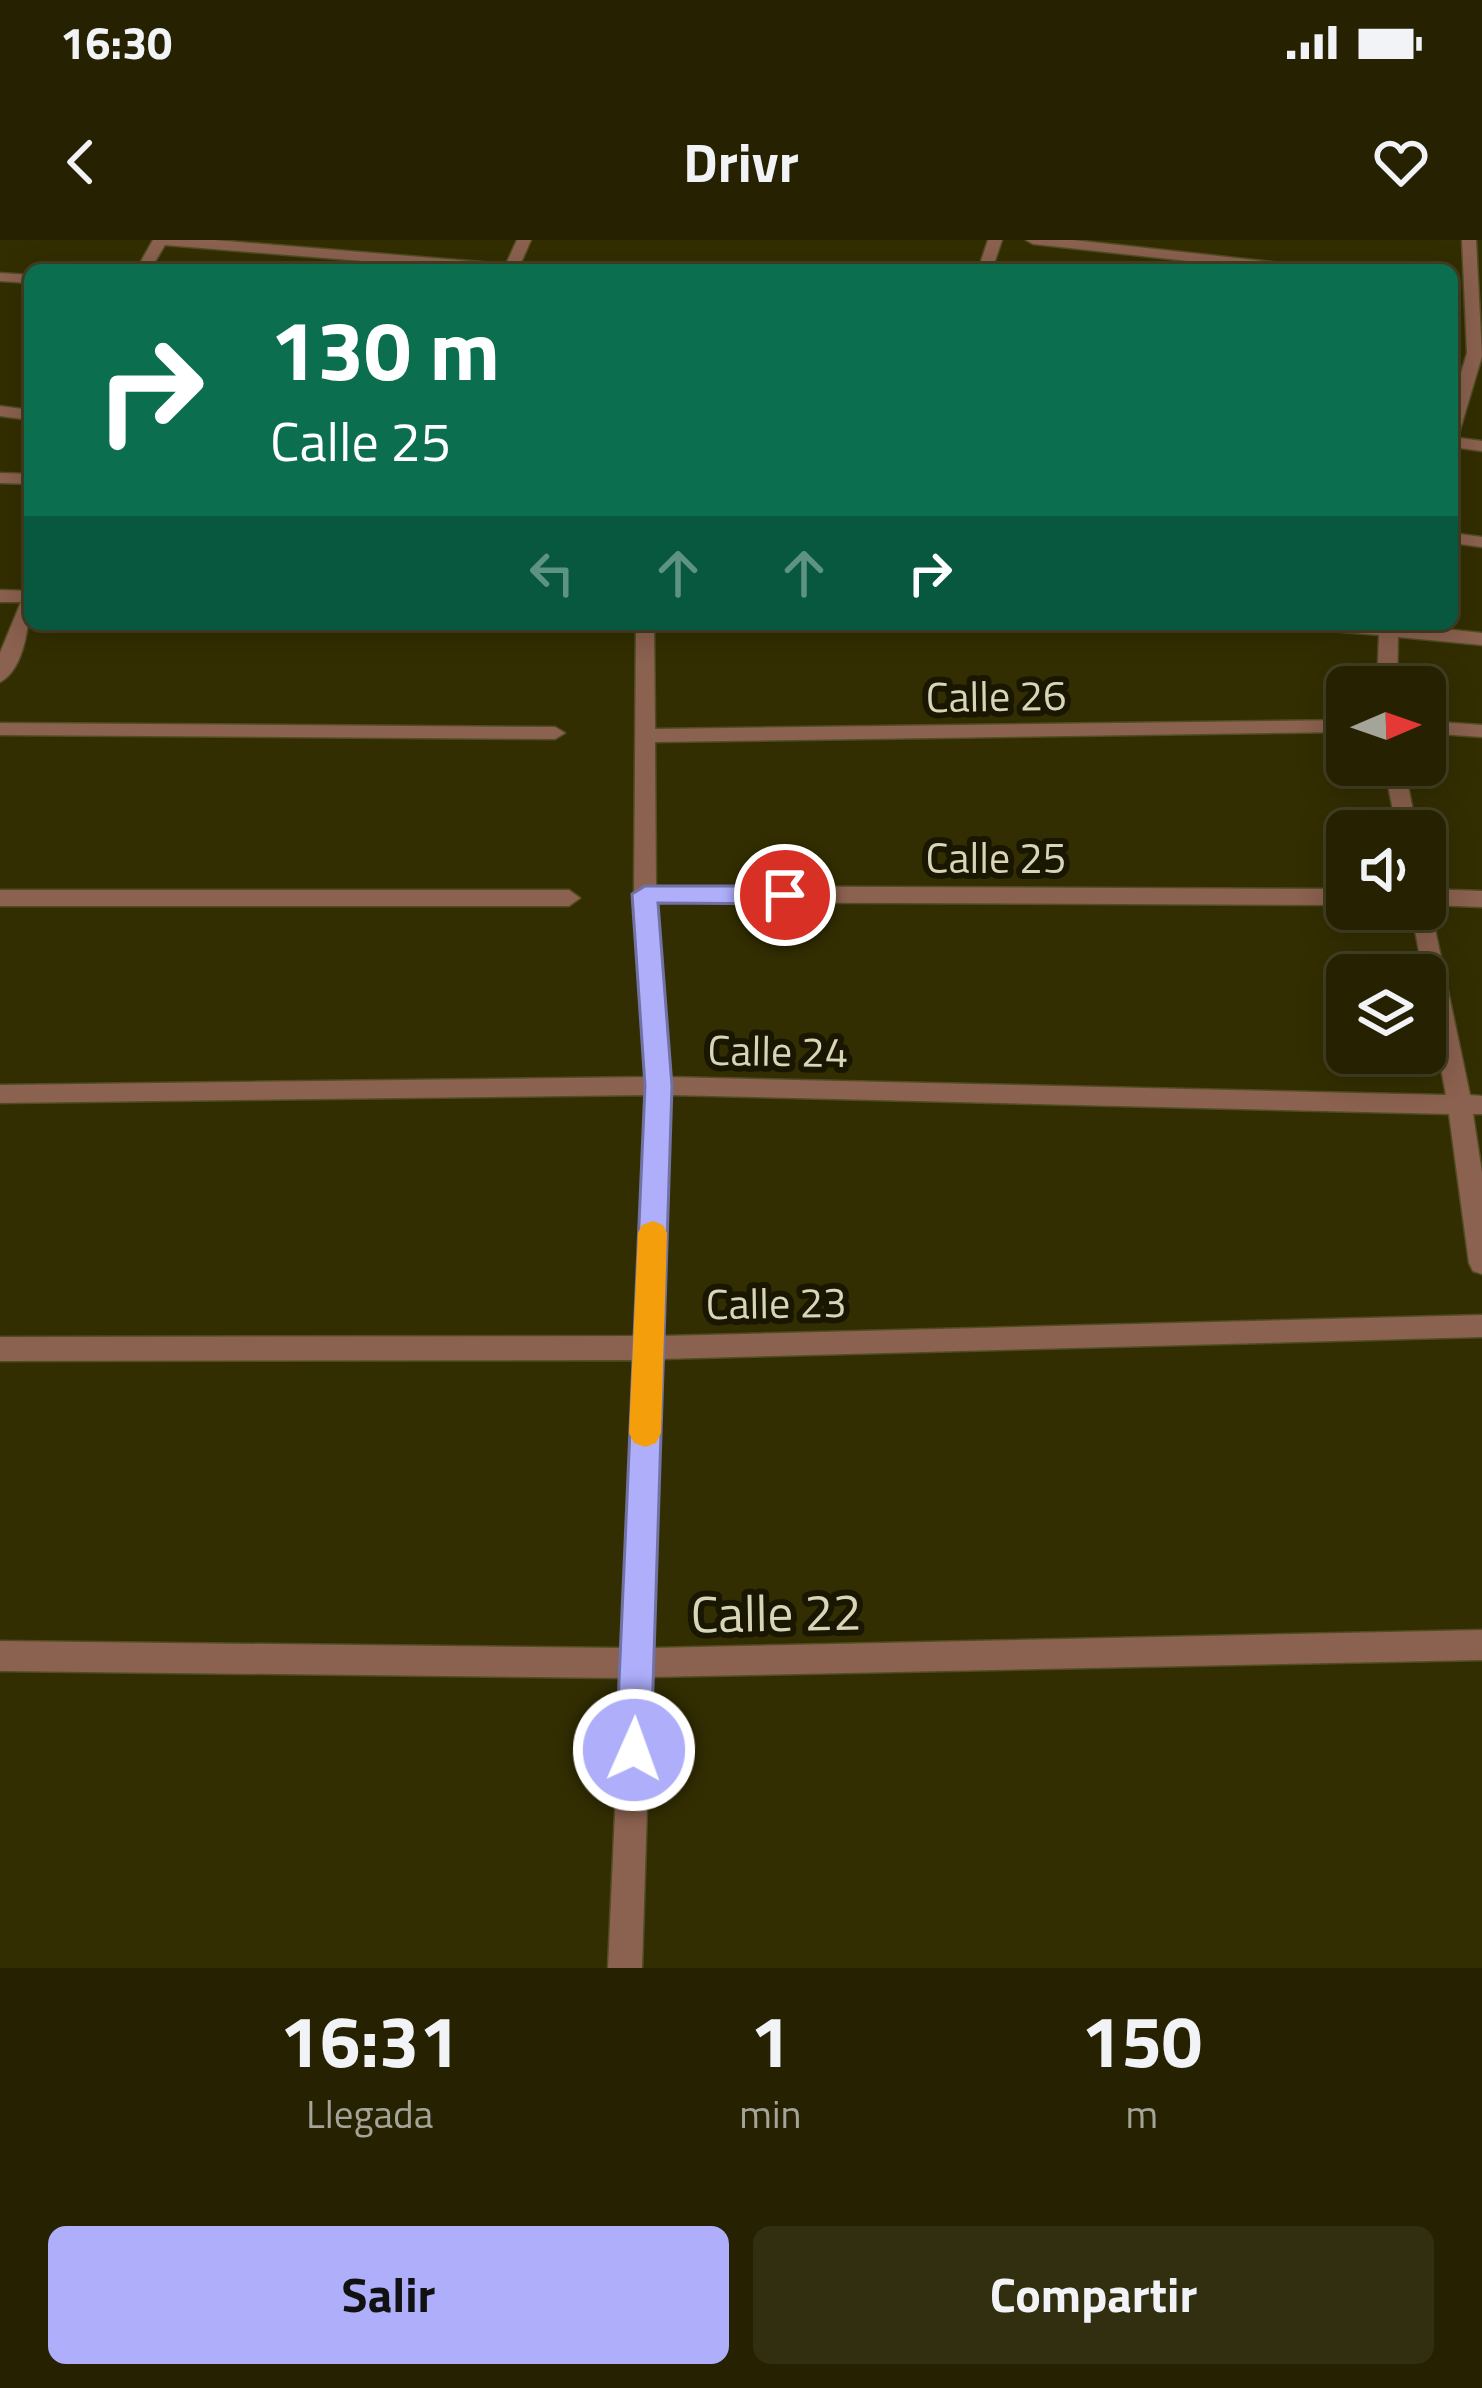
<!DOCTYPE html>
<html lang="es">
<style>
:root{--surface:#262201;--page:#322f10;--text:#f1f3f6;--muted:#a4a499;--line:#423f23;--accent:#aeaefb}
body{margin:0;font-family:"Titillium Web",sans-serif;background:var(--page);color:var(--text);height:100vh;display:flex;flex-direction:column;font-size:45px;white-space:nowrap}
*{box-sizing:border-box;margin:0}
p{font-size:39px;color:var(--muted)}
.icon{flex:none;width:66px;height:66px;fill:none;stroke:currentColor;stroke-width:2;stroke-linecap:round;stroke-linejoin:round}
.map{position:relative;height:1728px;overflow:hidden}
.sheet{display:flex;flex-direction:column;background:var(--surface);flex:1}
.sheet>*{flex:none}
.guide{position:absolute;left:24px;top:24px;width:1434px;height:366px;border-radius:18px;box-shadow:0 6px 30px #0003,0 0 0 3px var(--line);background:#0b6e4f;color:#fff;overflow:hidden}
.needle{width:78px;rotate:88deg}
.tools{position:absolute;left:1326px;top:426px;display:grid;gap:24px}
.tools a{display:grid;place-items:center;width:120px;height:120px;border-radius:18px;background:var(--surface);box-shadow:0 6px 30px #0003,0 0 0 3px var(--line);font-size:60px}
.pin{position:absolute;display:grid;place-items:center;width:102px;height:102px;color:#fff;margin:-51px;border:6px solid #fff;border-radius:50%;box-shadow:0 3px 12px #0007}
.me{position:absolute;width:132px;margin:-66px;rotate:2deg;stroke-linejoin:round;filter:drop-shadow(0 0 9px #0008)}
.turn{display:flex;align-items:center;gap:42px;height:252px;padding:0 48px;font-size:54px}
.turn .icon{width:156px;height:156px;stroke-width:2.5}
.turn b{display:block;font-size:84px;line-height:102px}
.lanes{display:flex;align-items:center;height:114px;padding:0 48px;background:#0003;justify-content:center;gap:60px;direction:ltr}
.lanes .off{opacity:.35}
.eta{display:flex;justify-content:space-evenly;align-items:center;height:204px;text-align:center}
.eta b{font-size:72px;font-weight:700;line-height:84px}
.primary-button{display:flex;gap:24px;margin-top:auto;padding:24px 48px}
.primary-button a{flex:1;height:138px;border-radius:18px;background:var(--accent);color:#111;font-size:48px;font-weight:700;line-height:138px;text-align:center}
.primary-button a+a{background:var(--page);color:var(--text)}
.status{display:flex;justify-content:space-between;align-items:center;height:84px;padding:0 60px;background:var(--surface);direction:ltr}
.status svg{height:33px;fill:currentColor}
header{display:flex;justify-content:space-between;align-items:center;height:156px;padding:0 48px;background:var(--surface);font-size:54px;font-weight:700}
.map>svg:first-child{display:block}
</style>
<div class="status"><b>16:30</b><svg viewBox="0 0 49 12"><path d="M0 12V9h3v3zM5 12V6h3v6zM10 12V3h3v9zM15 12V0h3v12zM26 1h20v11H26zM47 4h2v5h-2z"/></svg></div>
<header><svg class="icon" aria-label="back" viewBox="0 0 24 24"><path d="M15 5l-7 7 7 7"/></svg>Drivr<svg class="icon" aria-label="heart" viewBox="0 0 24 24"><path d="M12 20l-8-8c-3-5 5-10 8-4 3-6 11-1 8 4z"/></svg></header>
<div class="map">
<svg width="1482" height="1728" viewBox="0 0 1482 1728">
<rect width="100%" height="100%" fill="#332e01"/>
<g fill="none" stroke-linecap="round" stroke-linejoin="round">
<g stroke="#514c22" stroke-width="3">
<g id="street">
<polygon points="153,0 215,0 506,24 517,0 531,0 520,25 533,30 473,30 165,5 150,30 136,30"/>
<polygon points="988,0 1002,0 992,30 978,30"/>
<polygon points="1026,0 1073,0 1309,26 1316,30 1269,30 1033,4"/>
<polygon points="1462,0 1476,0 1482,116 1460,190 1452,195 1452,163 1467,113"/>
<polygon points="0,33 30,35 30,43 0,41"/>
<polygon points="0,166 30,170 30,180 0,176"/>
<polygon points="1452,197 1482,201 1482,211 1452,207"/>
<polygon points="0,233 30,234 30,244 0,243"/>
<polygon points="1452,293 1482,297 1482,307 1452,303"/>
<path d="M0,350L30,351C30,378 26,429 0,442V413L21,362H0Z"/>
<polygon points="636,384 654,384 655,489 1347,480 1347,492 655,502 656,646 1347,649 1347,665 656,662 669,837 1446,855 1411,669 1425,669 1425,649 1482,651 1482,667 1430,665 1470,855 1482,856 1482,874 1473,874 1482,933 1482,1034 1473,1031 1469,1023 1449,874 670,855 662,1096 1482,1075 1482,1097 661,1119 652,1408 1482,1390 1482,1420 651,1437 642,1728 608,1728 621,1438 0,1431 0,1401 622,1408 634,1120 0,1121 0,1097 635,1096 646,855 0,863 0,845 646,837 634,654"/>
<polygon points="1310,384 1398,384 1482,393 1482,405 1398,397 1397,447 1377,447 1379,395 1319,390"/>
<polygon points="1425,481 1482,485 1482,497 1425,493"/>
<polygon points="0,483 555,487 565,493 555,499 0,495"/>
<polygon points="1384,525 1404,525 1417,591 1397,591"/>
<polygon points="0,650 569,650 580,658 569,666 0,666"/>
</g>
</g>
<use href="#street" fill="#8b614f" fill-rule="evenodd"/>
</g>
<polygon fill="#aeaefb" stroke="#7171a3" stroke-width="3" points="645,646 785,646 797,655 785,664 658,663 672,846 651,1510 646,1522 634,1528 621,1522 616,1510 645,846 632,654"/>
<polygon fill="#f59e0b" points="653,981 663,985 667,993 661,1193 656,1203 645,1207 634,1203 629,1193 638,993 642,985"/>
<g text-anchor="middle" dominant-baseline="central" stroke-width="12" stroke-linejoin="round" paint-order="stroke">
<g font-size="42" fill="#d8d5b9" stroke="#191601">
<text transform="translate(996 455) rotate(-1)">Calle 26</text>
<text x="996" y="617">Calle 25</text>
<text transform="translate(778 810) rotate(1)">Calle 24</text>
<text transform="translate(776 1062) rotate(-1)">Calle 23</text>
</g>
<g font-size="51" fill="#d8d5b9" stroke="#191601">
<text transform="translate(776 1372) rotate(-1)">Calle 22</text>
</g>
</g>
</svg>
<div class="tools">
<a><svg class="needle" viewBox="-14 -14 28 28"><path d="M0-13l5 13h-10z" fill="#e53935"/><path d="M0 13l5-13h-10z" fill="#a4a499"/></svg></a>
<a><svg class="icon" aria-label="sound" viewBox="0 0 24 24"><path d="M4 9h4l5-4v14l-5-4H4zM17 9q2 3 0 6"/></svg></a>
<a><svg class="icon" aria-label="layers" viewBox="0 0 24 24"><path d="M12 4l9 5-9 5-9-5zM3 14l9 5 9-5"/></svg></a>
</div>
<div class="pin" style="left:785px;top:655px;background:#d93025"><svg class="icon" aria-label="arrive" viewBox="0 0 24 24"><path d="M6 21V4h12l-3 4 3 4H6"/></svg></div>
<svg class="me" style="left:634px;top:1510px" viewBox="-20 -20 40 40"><circle r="17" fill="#aeaefb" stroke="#fff" stroke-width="3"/><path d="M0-11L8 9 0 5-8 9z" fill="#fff"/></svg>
<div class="guide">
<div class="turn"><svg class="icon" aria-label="right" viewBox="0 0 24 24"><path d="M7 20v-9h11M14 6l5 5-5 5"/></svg><div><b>130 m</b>Calle 25</div></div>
<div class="lanes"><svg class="icon off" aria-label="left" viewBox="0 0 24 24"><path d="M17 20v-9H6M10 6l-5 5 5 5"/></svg><svg class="icon off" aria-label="ahead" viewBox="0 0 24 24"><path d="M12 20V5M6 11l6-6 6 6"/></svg><svg class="icon off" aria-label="ahead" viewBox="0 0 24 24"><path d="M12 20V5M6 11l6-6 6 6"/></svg><svg class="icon" aria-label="right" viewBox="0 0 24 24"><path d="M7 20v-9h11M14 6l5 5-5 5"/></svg></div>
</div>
</div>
<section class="sheet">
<div class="eta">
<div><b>16:31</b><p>Llegada</p></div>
<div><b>1</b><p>min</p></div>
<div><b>150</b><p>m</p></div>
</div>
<div class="primary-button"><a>Salir</a><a>Compartir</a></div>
</section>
